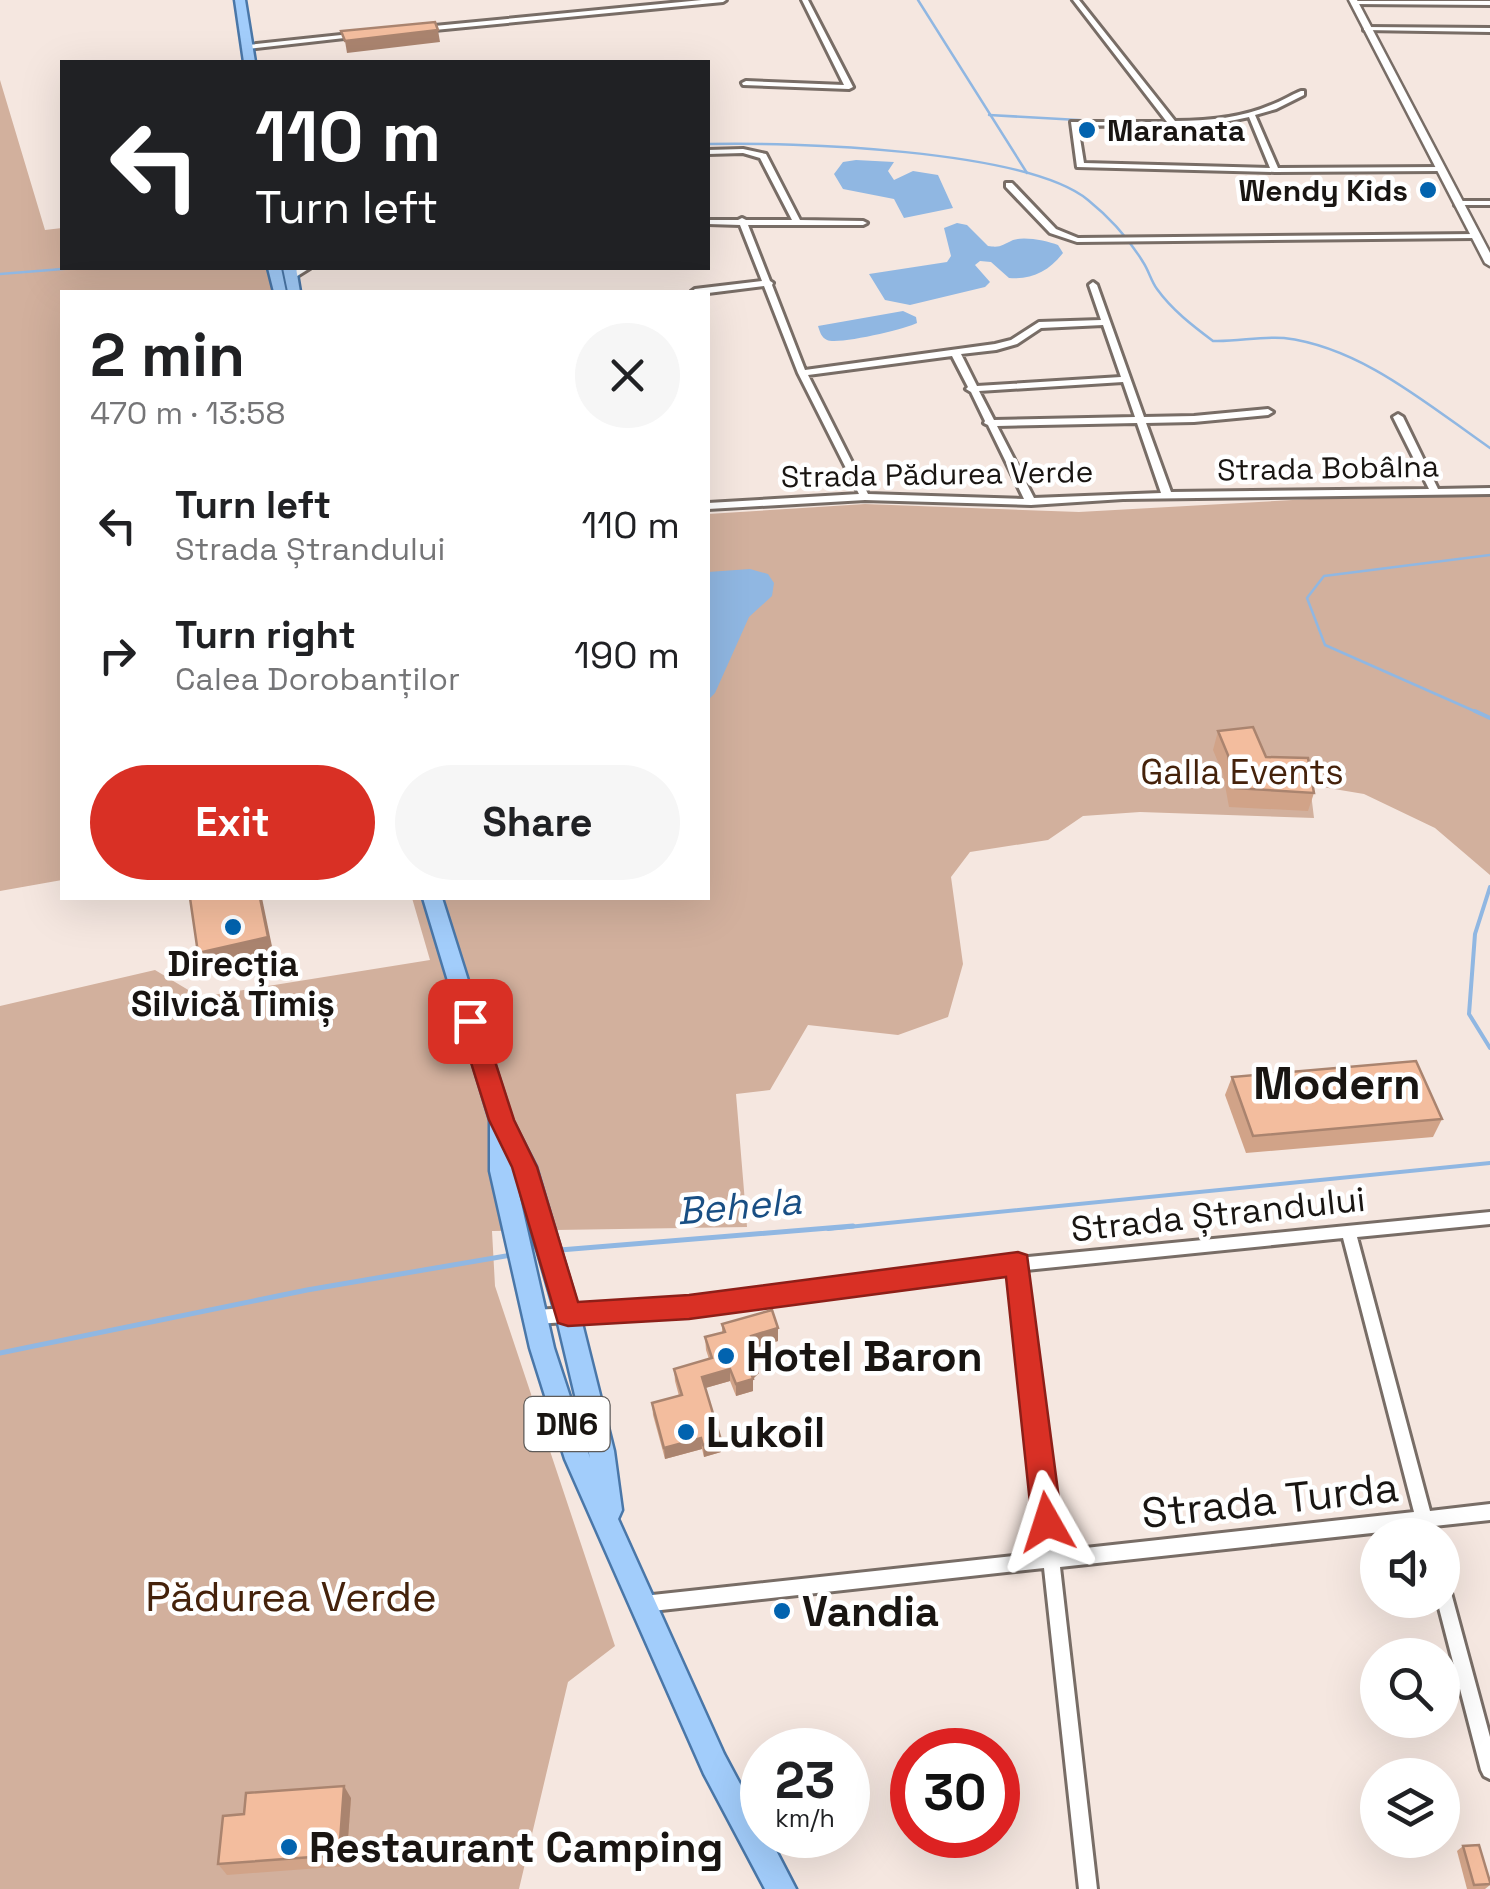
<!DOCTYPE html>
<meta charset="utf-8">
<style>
:root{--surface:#fff;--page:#f6f6f6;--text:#202124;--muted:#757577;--accent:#d93025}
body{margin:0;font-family:"Space Grotesk",sans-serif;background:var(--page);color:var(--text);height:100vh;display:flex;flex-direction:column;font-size:38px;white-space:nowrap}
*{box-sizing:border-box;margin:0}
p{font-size:32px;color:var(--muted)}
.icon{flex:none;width:55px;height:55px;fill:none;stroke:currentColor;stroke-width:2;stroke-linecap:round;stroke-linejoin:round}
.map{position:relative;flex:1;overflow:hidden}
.panel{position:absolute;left:60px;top:290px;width:650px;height:610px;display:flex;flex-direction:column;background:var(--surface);border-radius:0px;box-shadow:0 10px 40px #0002}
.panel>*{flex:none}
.banner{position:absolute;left:60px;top:60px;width:650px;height:210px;border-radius:0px;box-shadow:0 10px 40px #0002;background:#202124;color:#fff;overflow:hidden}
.buttons{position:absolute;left:1360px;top:1518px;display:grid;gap:20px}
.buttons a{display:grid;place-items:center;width:100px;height:100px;border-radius:50%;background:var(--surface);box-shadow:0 10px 40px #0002;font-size:50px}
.speed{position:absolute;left:740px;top:1728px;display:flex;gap:20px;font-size:50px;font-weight:700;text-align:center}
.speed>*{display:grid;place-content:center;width:130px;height:130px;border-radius:50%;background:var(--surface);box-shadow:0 10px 40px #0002;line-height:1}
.speed small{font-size:25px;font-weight:400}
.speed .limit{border:15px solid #d22;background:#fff;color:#111}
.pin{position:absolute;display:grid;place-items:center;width:85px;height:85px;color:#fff;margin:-42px;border-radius:20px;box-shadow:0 5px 15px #0006}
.me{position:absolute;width:110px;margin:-55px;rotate:354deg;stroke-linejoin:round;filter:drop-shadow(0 0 8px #0008)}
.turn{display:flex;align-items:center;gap:35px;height:210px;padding:0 30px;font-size:45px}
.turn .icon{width:130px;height:130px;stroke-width:2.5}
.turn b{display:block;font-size:70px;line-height:85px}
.round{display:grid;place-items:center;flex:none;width:105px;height:105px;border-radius:52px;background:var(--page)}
.overview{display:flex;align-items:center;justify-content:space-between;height:170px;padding:0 30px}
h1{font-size:60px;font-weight:700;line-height:75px}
.button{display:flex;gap:20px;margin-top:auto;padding:20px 30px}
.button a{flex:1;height:115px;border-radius:60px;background:var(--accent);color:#fff;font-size:40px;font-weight:700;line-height:115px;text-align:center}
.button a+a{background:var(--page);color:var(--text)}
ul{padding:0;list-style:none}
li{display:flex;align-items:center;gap:30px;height:130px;padding:0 30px}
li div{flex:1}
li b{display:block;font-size:38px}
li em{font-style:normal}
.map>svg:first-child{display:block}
</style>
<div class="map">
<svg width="1490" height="1889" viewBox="0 0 1490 1889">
<rect width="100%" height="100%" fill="#f5e7e0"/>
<g fill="#d2b09d">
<polygon points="0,80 45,230 62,228 62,268 294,268 298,292 62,292 62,880 0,891"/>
<polygon points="1490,489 1490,875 1435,828 1364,794 1310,785 1314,818 1140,812 1083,816 1048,840 970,852 951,877 963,964 948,1017 898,1035 808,1025 770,1090 736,1094 747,1227 492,1231 495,1286 615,1646 568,1682 519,1889 0,1889 0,1006 155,970 200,997 430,960 412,898 708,898 708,514 865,504 1079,512"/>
</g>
<g fill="#90b7e2">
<polygon points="856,160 894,162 888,171 894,180 913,171 938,175 953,208 904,218 894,199 843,189 834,174 843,162"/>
<path d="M957,223L967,225L988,246C1001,248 1002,245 1013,240C1025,236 1047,241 1058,245L1063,253C1049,271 1032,280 1009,278L991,262L980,261L975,265L990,282L985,287L910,305L885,300L869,274L947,262L951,256L944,228Z"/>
<path d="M903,311L916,317L917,323C906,329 838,345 827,340C821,337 820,332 818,326Z"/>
<polygon points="750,569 768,574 774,583 772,596 749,617 715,693 708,700 708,572"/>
</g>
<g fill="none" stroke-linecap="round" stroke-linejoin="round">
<g stroke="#90b7e2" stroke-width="2.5">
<polyline points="918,0 1027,173"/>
<polyline points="989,115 1114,122"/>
<path d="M708,144C790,142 1026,149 1088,200C1109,217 1129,239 1143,262C1149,271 1151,281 1157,289C1172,310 1193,326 1213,341C1237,342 1260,336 1284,338C1361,347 1428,405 1490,448"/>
<polyline points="0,274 75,268"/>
<polyline points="1481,714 1325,645 1307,598 1324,576 1490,555"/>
</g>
<g stroke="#90b7e2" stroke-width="4">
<polyline points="1475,711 1490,718"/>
<polyline points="1490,887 1475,934 1469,1014 1490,1048"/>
<polyline points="828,1229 1490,1163"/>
</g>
<g stroke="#90b7e2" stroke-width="5">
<polyline points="560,1250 853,1226"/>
<polyline points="0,1353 307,1290 511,1255"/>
</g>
<g stroke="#786d66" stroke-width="6">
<g id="minor">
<polygon points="702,0 726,0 723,2 424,31 421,29 424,27"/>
<polygon points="802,0 808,0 853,87 849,89 743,85 742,83 746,81 844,85"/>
<path d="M1073,0H1079L1175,121C1208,121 1241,118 1271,105C1282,101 1291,95 1301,91H1304V95L1276,109L1255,115L1278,168L1440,167L1444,169L1440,171L1275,172L1077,167L1071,122H1167ZM1249,117L1270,168L1084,163L1078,126C1136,124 1192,131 1249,117Z"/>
<polygon points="1354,1 1490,1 1490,5 1352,4 1352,2"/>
<polygon points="1366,27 1490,28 1490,32 1364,30 1364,28"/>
<polygon points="360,33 363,35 362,36 248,49 244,47 248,45"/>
<path d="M743,149L766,154L800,220L863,221L867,223L863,225H748L770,281L773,283L772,285L805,370L995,344L1011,340L1039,322L1101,320L1089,285L1093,282L1097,285L1144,417L1194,416L1268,409L1273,412L1268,415L1194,422L1146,423L1171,492L1429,489L1393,417L1398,414L1403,417L1438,489L1490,488V494L1123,499L1031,505L865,500L708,509V503L859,494L798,373L764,286L708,293L691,292L695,289L762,281L740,225L708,224V220H738L742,218L746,220H792L760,158L743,153L708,154V150ZM1103,325L1121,377L977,386L961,354L996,350L1017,344L1041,328ZM952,356L968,387L966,389L971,392L985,421L984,423L988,425L1024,499L868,494L808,375ZM1123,382L1135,417L994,420L979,391ZM1137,423L1161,493L1034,498L997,426Z"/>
<polygon points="1006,183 1012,183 1056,229 1078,238 1475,234 1479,236 1475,238 1077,242 1050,233 1006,187"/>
<rect x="1455" y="201" width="35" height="4"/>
<polygon points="301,268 310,268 294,278 288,278 288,274"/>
<path d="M1490,1212V1224L1357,1237L1430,1511L1490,1504V1520L1434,1526L1436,1535H1420L1418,1528L1060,1567L1097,1889H1079L1044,1568L643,1612L637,1610L635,1604L637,1598L643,1596L1042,1553L1012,1271L689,1314L536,1324L531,1322L529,1317L531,1312L536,1310L689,1300L1018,1258ZM1343,1238L1414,1512L1058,1551L1026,1270Z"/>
<polygon points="1442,1581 1448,1583 1450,1589 1490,1737 1490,1779 1484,1776 1481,1770 1437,1600 1442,1600"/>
</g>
</g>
<g stroke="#786d66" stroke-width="5">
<polygon id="tertiary" points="1349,0 1357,0 1490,253 1490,266 1485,263"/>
</g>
<g stroke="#4a77a8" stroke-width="5">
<g id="primary">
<polygon points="235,0 245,0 255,62 244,62"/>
<polygon points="268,268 281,268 286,292 274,292"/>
<polygon points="283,268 296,268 300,292 288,292"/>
<path d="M423,898H442L512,1120L536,1167L580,1315L614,1451L622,1510L618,1519L724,1754L762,1825V1835H768L796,1889H765L704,1774L565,1459L530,1348L490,1171V1120ZM512,1163L556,1315L590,1458L554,1348Z"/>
</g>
</g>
<use href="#minor" fill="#fff" fill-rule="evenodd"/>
<use href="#tertiary" fill="#fff" fill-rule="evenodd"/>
<use href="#primary" fill="#a2cdfb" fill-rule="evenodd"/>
</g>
<g fill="#d1a388">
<polygon points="1218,731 1266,757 1314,793 1308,811 1229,807 1223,774 1213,750"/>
<polygon points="1232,1077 1442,1119 1433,1137 1246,1153 1225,1095"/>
<polygon points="722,1324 778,1328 778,1341 755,1348 759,1373 753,1378 753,1391 736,1396 730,1381 705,1388 721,1452 704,1457 702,1449 665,1459 653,1415 652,1403 679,1396 675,1381 674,1369 709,1359 706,1350 705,1337 722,1333"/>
<polygon points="351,1798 346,1866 227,1875 218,1864 244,1814"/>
<polygon points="1463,1846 1490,1885 1485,1889 1467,1889 1457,1851"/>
</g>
<g fill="#aa846f">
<polygon points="438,30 440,42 347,53 345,41"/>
<polygon points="260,898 262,898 274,956 205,972 198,953"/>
<polygon points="778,1328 778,1341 751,1349 751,1336"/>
<polygon points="759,1361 759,1373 753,1379 753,1391 736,1396 736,1384"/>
<polygon points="730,1369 730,1381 702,1389 702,1377"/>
<polygon points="701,1438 702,1449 665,1459 664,1448"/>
<polygon points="721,1440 721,1452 704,1457 703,1445"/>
<polygon points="344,1786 351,1798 346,1866 339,1855"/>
</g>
<g fill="#f3bd9e" stroke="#aa846f" stroke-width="2.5">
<polygon points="435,22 438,30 345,41 341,31"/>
<polygon points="1253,727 1266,757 1308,758 1314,793 1235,788 1228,755 1218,731"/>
<polygon points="190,898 260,898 268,937 198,953"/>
<polygon points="1416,1061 1442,1119 1253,1136 1232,1077"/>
<polygon points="772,1310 778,1328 751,1336 759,1361 750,1369 753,1379 736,1384 730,1369 702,1377 721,1440 703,1445 701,1438 664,1448 652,1403 682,1395 674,1369 712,1358 705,1337 725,1332 722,1324"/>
<polygon points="344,1786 339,1855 218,1864 223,1816 244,1814 246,1793"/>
<polygon points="1479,1845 1490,1882 1490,1884 1474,1885 1463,1846"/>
</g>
<polygon fill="#d93025" stroke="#8d1f18" stroke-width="2.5" points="470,1012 478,1014 482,1021 514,1120 537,1167 578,1302 689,1295 1018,1252 1027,1255 1062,1522 1057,1531 1047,1536 1037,1531 1032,1522 1006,1277 689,1319 568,1326 558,1323 512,1167 489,1120 458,1021 461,1014"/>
<g fill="#0263af" stroke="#fff" stroke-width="4">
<circle cx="1087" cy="130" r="10"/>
<circle cx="1428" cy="190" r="10"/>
<circle cx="233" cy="927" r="10"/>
<circle cx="726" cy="1356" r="10"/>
<circle cx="686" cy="1432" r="10"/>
<circle cx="782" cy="1611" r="10"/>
<circle cx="289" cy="1847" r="10"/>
</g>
<g text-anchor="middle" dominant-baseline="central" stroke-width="9" stroke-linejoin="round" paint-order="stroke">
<g font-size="30" font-weight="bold" fill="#191512" stroke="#fff" text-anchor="start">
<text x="1107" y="130">Maranata</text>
<text x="1408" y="190" text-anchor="end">Wendy Kids</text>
</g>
<g font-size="30" fill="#191512" stroke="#fff">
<text transform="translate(1328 468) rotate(-1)">Strada Bobâlna</text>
<text transform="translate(937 474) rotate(-1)">Strada Pădurea Verde</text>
</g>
<rect fill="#fff" stroke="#5e5b59" stroke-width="2.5" x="524.5" y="1397" width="85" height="54" rx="8"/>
<g font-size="32" font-weight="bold" fill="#191512">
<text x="567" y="1424">DN6</text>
</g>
<g font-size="35" fill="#45220b" stroke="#fff">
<text x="1242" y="772">Galla Events</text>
</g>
<g font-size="35" font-weight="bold" fill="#191512" stroke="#fff">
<text x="233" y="964">Direcția<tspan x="233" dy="40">Silvică Timiș</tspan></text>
</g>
<g font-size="35" fill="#191512" stroke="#fff">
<text transform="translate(1218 1214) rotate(-6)">Strada Ștrandului</text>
</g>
<g font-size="38" font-style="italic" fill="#194f84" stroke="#fff">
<text transform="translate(739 1206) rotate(-5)">Behela</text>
</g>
<g font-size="42" font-weight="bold" fill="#191512" stroke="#fff" text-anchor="start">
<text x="746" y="1356">Hotel Baron</text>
<text x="706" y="1432">Lukoil</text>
<text x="802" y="1611">Vandia</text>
<text x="309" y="1847">Restaurant Camping</text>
</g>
<g font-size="42" fill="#191512" stroke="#fff">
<text transform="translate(1270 1500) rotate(-6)">Strada Turda</text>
</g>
<g font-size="42" fill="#45220b" stroke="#fff">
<text x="291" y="1596">Pădurea Verde</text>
</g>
<g font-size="45" font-weight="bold" fill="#191512" stroke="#fff">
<text x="1337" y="1083">Modern</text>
</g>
</g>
</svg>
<div class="buttons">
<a><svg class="icon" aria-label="sound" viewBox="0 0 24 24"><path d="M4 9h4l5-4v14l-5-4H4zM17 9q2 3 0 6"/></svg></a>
<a><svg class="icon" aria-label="search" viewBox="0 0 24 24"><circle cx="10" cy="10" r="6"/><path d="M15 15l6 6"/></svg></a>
<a><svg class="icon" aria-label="layers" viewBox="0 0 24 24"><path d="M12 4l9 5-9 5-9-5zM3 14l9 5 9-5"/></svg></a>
</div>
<div class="speed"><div>23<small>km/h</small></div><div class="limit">30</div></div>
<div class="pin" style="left:470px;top:1021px;background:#d93025"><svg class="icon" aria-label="arrive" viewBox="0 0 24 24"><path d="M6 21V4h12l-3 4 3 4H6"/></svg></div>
<svg class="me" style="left:1047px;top:1522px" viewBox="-20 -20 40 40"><path d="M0-17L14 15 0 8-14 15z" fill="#d93025" stroke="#fff" stroke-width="4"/></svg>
<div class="banner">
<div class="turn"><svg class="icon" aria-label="left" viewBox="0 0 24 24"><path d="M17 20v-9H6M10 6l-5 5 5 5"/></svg><div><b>110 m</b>Turn left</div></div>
</div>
<section class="panel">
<div class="overview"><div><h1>2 min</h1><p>470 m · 13:58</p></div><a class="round"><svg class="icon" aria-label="close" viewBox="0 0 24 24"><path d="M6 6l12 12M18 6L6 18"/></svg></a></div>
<ul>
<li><svg class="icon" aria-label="left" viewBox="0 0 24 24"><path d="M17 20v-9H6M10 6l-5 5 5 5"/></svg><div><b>Turn left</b><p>Strada Ștrandului</p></div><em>110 m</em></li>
<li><svg class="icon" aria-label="right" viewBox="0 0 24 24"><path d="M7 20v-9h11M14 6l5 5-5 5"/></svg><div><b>Turn right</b><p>Calea Dorobanților</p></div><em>190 m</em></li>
</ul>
<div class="button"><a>Exit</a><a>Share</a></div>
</section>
</div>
